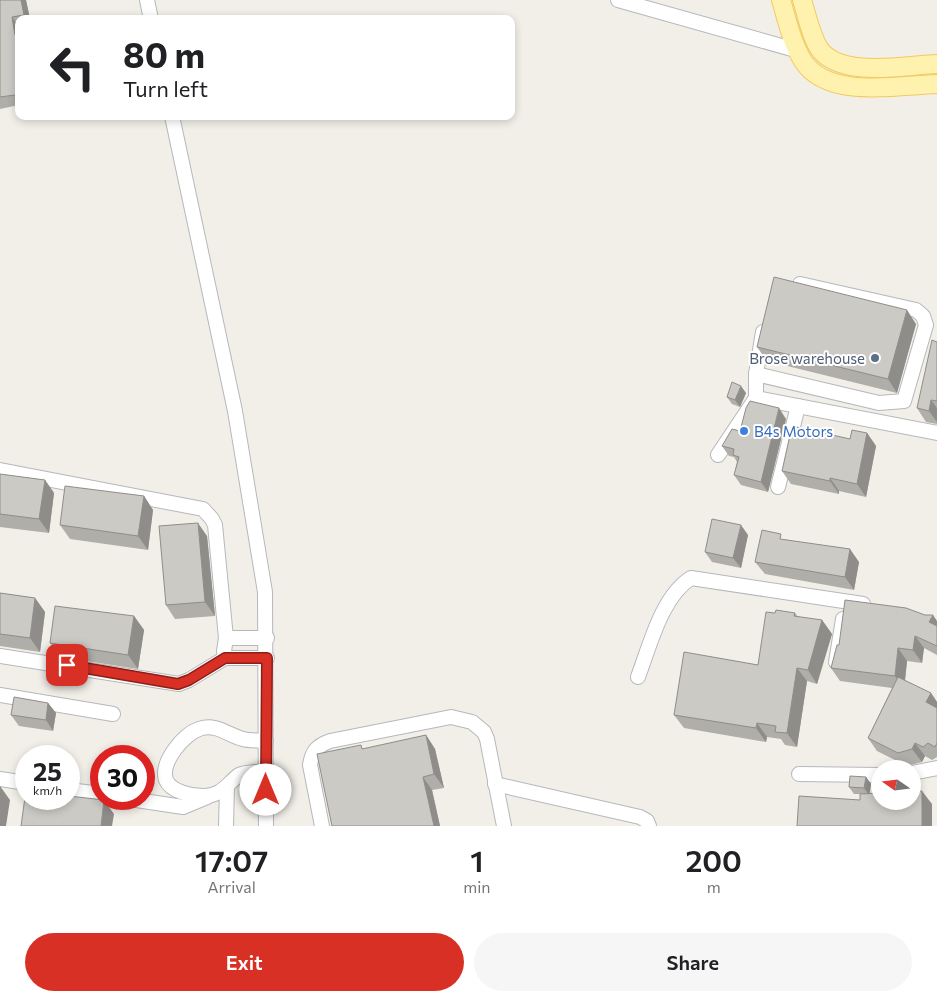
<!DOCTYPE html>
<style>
:root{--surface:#fff;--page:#f6f6f6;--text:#202124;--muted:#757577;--accent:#d93025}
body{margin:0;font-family:Commissioner,sans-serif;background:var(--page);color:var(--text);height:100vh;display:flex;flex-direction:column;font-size:19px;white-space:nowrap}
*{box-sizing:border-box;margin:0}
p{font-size:16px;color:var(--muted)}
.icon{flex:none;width:28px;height:28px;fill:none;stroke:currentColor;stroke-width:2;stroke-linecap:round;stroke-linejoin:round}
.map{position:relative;height:826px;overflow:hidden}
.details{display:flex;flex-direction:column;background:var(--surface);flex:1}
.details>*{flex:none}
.top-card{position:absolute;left:15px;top:15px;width:500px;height:105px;border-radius:10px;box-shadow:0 2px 8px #0003;background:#fff;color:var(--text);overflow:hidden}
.needle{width:32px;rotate:284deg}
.buttons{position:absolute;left:871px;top:760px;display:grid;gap:10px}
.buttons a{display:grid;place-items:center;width:50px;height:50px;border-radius:50%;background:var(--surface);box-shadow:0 2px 8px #0003;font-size:25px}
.speed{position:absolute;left:15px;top:745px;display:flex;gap:10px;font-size:25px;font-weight:700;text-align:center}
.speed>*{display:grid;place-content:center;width:65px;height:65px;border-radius:50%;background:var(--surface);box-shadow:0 2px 8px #0003;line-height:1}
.speed small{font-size:12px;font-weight:400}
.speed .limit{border:8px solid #d22;background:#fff;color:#111}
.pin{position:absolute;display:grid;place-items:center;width:42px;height:42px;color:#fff;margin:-21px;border-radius:10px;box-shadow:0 2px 8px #0006}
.me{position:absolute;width:55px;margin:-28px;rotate:0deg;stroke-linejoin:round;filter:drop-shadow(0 0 4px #0008)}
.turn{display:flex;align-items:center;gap:18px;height:105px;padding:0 25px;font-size:22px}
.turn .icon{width:65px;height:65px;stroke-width:2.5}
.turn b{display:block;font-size:35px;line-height:42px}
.eta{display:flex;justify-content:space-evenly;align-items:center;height:85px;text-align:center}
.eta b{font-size:30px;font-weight:600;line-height:35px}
.action{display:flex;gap:10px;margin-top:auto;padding:10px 25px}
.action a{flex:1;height:58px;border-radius:30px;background:var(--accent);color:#fff;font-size:20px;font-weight:600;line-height:58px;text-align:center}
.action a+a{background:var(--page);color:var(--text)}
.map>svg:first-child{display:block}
</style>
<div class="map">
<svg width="937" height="826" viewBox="0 0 937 826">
<rect width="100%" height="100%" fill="#f1efe8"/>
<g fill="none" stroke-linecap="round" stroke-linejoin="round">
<g stroke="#b5b8bc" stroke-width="16">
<g id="minor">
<polyline points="147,0 151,19"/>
<polyline points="618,0 799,51"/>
<polyline points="172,116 235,411 265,592 266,826"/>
<polyline points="756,374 879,403 904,401 926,325 923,316 916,310 800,284"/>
<polyline points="756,398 756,374 763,332"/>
<polyline points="718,455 756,398 937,433"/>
<polyline points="0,470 203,509 212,519 215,525 226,638 224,651 225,658 189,680 179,684 0,656"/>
<polyline points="778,487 798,406"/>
<polyline points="226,638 267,638"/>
<polyline points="225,658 267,658"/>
<polyline points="836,662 843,619"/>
<path d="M638,677C650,645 662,596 691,578L863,604"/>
<polyline points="0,695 113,714"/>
<path d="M266,771C258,772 245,772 239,775C227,784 222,796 203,796C192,796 171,792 166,780C160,762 184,734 199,729C217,723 227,735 243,739C250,741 259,740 266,741"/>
<polyline points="912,773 937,768"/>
<polyline points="799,774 880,775"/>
<polyline points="0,779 26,783"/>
<polyline points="495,784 640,817 647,821 649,826"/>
<polyline points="69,790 101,794"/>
<polyline points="130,799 183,807 207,797"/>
<polyline points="226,826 227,787"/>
<path d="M322,826L310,765C312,751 317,746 330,741L451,717L472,722L484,732L487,739L504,826"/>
</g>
</g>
<g stroke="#f2c960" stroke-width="20">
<g id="major">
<path d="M781,0C787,20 792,43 803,61C828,100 899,85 937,84"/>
<path d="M802,0C807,15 811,38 821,51C844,78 905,65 937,64"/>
</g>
</g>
<use href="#minor" stroke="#fff" stroke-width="14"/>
<use href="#major" stroke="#fff2af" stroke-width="18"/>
</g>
<g fill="#afaea9">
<polygon points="0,0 26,0 30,19 19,19 19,105 0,109"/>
<polygon points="916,324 897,393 767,361 757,347"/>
<polygon points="937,342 937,424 926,422 917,408"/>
<polygon points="746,393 740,407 732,404 727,397"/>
<polygon points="786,419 768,492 741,485 734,475 737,462 734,457 729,456 722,446 740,431"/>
<polygon points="867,433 876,446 866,497 839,491 839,494 791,484 782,471 850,439"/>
<polygon points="0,474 45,480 54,493 49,533 0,527"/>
<polygon points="144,496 153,510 148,550 70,539 60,525"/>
<polygon points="748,535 741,568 712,562 705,552"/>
<polygon points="207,536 215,616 175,619 166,605"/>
<polygon points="784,539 859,562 854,590 765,574 755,562"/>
<polygon points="0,593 35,598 45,612 40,652 0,646"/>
<polygon points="775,613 795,613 798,617 822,620 832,634 817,684 807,681 797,747 785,745 781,739 767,737 766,742 684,728 674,715 758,665"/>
<polygon points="134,616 144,630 138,669 60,657 50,643"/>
<polygon points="937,621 937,655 924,648 922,663 907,661 905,681 931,693 937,702 937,757 932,760 925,756 922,762 907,766 877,751 868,738 892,688 840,681 831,668 839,645"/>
<polygon points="48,703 56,713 53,731 19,726 11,715"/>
<polygon points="426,735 435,749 444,788 432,790 440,826 332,826 364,749"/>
<polygon points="866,777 871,784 870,793 932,804 932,826 797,826 860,800 860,794 854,794 849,787"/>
</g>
<g fill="#8f8d8a">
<polygon points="21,0 26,0 30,19 27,19 24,15"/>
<polygon points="12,17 19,27 19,40 15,35"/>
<polygon points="907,310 916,324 897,393 888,379"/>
<polygon points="741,386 746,393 740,407 735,400"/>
<polygon points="931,400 937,408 937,422 929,411"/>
<polygon points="779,408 786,419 768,492 761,482"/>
<polygon points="867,433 876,446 866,497 857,484"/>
<polygon points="830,478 839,491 839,494 830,481"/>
<polygon points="45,480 54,493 49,533 39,519"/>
<polygon points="144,496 153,510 148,550 138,536"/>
<polygon points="198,523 207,536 215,616 205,602"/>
<polygon points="741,525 748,535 741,568 733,558"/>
<polygon points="850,549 859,562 854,590 845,577"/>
<polygon points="35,598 45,612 40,652 30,638"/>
<polygon points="933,615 937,621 937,633 929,622"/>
<polygon points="134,616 144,630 138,669 128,655"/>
<polygon points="822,620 832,634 817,684 808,670"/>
<polygon points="915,636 924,648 922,663 913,650"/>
<polygon points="898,648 907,661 904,689 895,676"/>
<polygon points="797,668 807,681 797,747 787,733"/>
<polygon points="931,693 937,702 937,712 926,702"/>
<polygon points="48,703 56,713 53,731 46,720"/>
<polygon points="757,723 767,737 766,742 756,728"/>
<polygon points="426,735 435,749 444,788 434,774"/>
<polygon points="915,743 925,756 922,762 912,749"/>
<polygon points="423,777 432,790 440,826 434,826"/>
<polygon points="866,777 871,784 869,795 864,788"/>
<polygon points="0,786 10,800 6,826 0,826"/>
<polygon points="922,791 932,804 932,826 922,826"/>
<polygon points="104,800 114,814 112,826 101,826"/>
</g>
<g fill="#cccac5" stroke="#8f8d8a">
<polygon points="0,0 21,0 24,15 12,17 15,35 19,34 19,99 16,99 15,95 0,97"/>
<polygon points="774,277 907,310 888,379 757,347"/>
<polygon points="932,340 937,342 937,401 931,400 929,411 917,408"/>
<polygon points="732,382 741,386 735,400 727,397"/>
<polygon points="750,401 779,408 761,482 734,475 739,457 733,455 734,449 722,446 732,429 740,431 746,408"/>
<polygon points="792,426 850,439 852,430 867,433 857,484 830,478 830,481 782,471"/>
<polygon points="0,474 45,480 39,519 0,514"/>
<polygon points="65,486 144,496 138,536 60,525"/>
<polygon points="712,519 741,525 733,558 705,552"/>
<polygon points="198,523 205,602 166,605 159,526"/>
<polygon points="762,530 781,534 780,539 850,549 845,577 755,562"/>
<polygon points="0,593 35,598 30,638 0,634"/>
<polygon points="845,600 906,608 925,615 933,615 929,622 937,626 937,646 915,636 913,650 898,648 895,676 831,668 837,645 839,645"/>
<polygon points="55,606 134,616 128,655 50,643"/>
<polygon points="776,610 795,613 794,616 822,620 808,670 797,668 787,733 775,732 776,726 757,723 756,728 674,715 684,652 758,665 766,612 775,613"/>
<polygon points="898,677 931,693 926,702 937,708 937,743 935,747 928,743 923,747 915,743 912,749 898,753 868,738"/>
<polygon points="14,697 48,703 46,720 11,715"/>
<polygon points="426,735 434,774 423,777 434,826 332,826 317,754 361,745 362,749"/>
<polygon points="850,776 866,777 864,788 849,787"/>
<polygon points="26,790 26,799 69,799 69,796 104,800 101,826 21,826"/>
<polygon points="912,791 922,791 922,826 797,826 799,796 860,800 860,794 880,793 880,801 912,801"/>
</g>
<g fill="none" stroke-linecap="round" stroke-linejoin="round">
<g stroke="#8d1f18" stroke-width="12">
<polyline id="route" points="67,665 178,684 189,680 225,658 267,658 266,790"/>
</g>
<use href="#route" stroke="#d93025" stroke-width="9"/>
</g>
<circle fill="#5c6f8a" stroke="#fff" stroke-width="2" cx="875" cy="358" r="5"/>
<circle fill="#3f7fe0" stroke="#fff" stroke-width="2" cx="744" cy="431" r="5"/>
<g text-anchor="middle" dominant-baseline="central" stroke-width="4" stroke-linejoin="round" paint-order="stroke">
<g font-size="15" fill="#4e5e75" stroke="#fff" text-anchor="end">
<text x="865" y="358">Brose warehouse</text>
</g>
<g font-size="15" fill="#366cbe" stroke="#fff" text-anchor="start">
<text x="754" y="431">B4s Motors</text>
</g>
</g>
</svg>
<div class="buttons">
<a><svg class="needle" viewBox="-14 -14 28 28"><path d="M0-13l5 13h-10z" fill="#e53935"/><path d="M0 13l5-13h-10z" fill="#757577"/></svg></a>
</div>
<div class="speed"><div>25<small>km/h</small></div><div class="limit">30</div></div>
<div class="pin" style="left:67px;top:665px;background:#d93025"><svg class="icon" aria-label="arrive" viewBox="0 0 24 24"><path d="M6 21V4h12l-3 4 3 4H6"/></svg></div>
<svg class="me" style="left:266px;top:790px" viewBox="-20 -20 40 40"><circle r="19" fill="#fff"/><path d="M0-13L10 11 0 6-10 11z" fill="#d93025"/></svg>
<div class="top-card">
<div class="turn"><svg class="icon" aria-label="left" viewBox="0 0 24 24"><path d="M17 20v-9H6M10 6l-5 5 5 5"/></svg><div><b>80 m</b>Turn left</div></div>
</div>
</div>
<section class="details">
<div class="eta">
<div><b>17:07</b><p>Arrival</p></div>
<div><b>1</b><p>min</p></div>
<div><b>200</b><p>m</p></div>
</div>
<div class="action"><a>Exit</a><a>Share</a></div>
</section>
